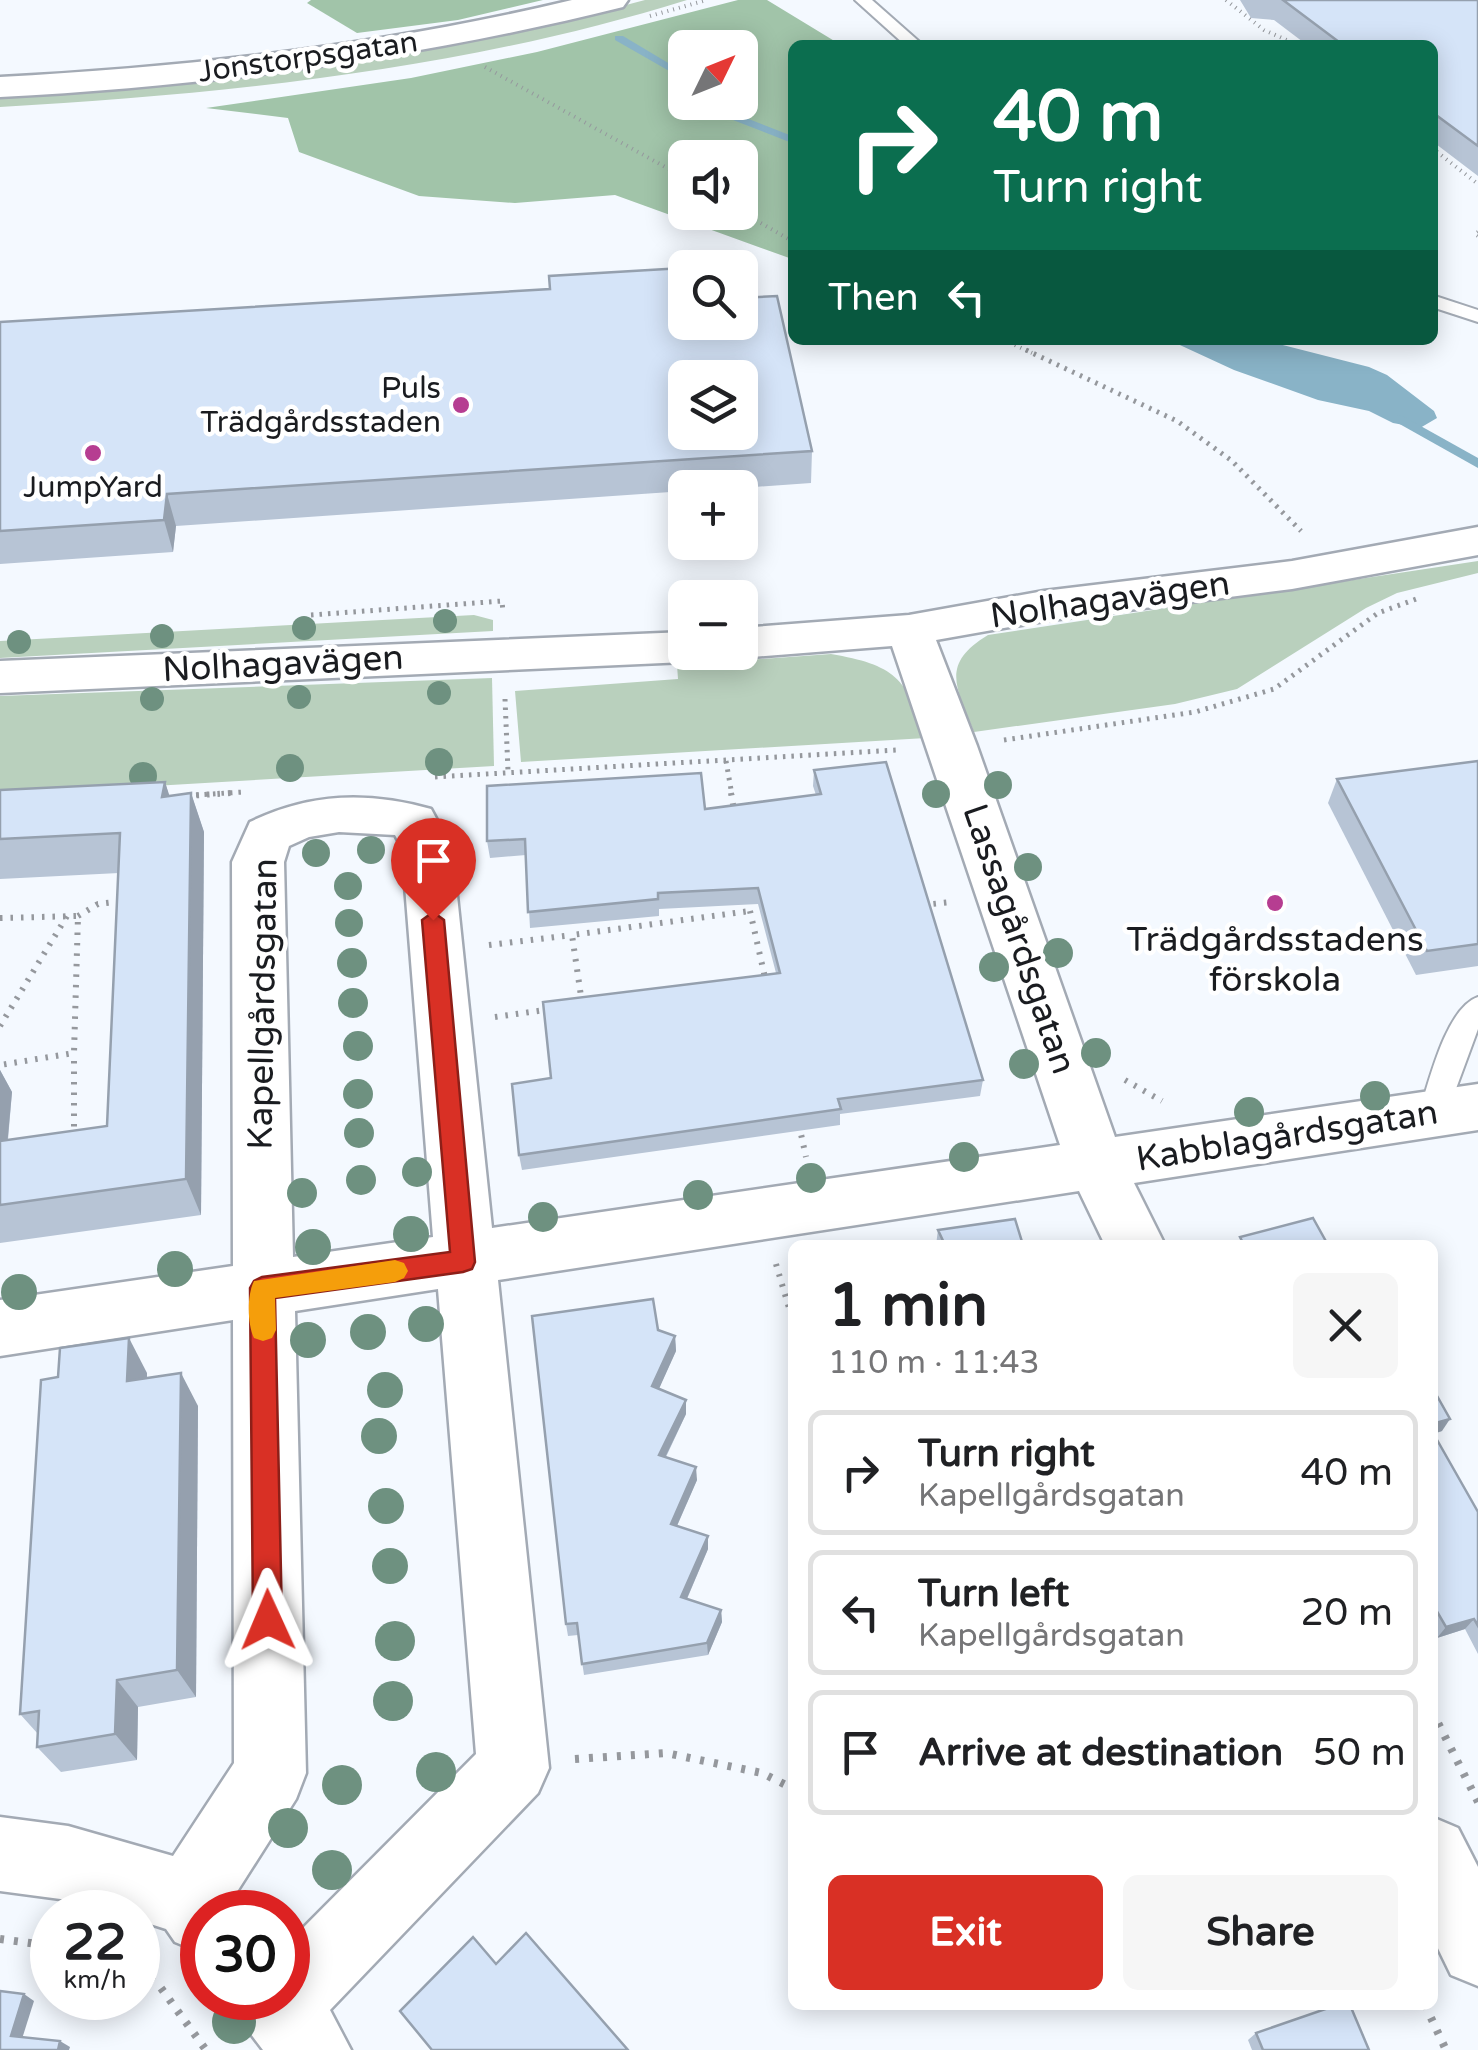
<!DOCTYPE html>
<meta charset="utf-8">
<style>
:root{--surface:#fff;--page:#f6f6f6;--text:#202124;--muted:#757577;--line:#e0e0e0;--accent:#d93025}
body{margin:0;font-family:"Varela Round",sans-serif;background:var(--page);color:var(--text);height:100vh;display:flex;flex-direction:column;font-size:38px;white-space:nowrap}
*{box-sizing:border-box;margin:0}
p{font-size:32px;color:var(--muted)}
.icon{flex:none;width:55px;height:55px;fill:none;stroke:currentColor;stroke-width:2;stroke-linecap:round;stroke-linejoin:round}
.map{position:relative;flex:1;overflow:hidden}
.details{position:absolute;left:788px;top:1240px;width:650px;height:770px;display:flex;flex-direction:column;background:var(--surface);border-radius:15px;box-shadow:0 5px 25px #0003}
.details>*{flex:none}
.hud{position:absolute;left:788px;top:40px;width:650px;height:305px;border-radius:15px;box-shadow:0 5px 25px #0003;background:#0b6e4f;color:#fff;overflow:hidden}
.needle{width:65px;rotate:47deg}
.buttons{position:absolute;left:668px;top:30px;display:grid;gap:20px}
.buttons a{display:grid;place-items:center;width:90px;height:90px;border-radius:15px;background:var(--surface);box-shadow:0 5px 25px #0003;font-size:50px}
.speed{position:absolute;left:30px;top:1890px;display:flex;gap:20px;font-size:50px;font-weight:700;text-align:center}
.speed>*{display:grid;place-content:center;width:130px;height:130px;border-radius:50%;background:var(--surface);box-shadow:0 5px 25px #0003;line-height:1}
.speed small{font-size:25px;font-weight:400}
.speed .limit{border:15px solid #d22;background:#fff;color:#111}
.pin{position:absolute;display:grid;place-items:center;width:85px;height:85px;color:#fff;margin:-102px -42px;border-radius:50% 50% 50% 0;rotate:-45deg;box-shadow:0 0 10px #0007}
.pin .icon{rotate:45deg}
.me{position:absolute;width:110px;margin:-55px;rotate:359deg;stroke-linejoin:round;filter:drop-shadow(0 0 8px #0008)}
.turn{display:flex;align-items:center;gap:35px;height:210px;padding:0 40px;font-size:45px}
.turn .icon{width:130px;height:130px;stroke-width:2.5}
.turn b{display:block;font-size:70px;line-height:85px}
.then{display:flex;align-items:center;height:95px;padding:0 40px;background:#0003;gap:20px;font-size:38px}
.round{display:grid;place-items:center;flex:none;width:105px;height:105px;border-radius:15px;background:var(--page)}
.summary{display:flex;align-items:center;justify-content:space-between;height:170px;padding:0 40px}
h1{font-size:60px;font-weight:700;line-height:75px}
.primary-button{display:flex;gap:20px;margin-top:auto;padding:20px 40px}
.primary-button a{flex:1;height:115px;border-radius:15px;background:var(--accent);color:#fff;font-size:40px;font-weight:700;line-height:115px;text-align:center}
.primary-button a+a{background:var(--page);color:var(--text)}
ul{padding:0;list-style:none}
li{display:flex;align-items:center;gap:30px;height:125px;margin:0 20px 15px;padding:0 20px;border:5px solid var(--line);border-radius:15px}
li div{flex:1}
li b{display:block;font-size:38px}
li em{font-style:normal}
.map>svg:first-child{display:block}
</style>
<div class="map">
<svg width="1478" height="2050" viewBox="0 0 1478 2050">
<rect width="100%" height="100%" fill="#f4f9ff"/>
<g fill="#b9d0bd">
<path d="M645,0H687C466,69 230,94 0,107V96C218,82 434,58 645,0Z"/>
<path d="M1478,561V573L1397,593L1366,608L1237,689L1175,704L974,732C956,687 940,664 988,635Z"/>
<polygon points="474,615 493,620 493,631 0,658 0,641"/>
<path d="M831,654C894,665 907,677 926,738L521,762L515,691L678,679L677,665Z"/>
<polygon points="492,678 494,766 0,795 0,696"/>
</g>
<g fill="#a1c4a9" fill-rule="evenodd">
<polygon points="311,0 543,0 458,20 357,33 307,3"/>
<path d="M738,0H767L841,45H792V259L615,195L515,203L419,196L299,152L288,118L206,108L411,78L537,52ZM685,48H740V102H685ZM685,158H740V212H685Z"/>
</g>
<polygon fill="#89b3c7" points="1169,340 1263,340 1369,367 1387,375 1434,411 1437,418 1420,428 1393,423 1369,411 1318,400 1234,370"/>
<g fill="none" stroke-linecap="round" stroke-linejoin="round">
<g fill="#89b3c7" fill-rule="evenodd">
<polygon points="615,36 623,36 685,73 685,80 615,40"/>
<polygon points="712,102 724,102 741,116 792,136 792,143 733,120"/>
<polygon points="1401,415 1478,458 1478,468 1396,422 1396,416"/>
</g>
<g stroke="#a3aab4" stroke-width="4">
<g id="lane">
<polygon points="855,0 872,0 923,45 905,45"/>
<polygon points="1432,295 1478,310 1478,322 1432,307"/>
<path d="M1478,997V1029L1447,1113L1443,1121L1433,1125L1423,1121L1419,1113C1429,1082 1446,1008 1478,997Z"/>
</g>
</g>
<g stroke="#a3aab4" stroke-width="5">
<g id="street">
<path d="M572,0H628L623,7C418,58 211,86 0,97V77C193,67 384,45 572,0Z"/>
<path d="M1478,527V555L1292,589L1044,621L936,640L977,746L1115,1137L1478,1084V1130L1134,1183L1165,1245H1105L1079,1191L498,1280L549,1768L538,1793L330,2010L351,2050H263L244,2025L233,1998H288V1943L476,1754L438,1289L295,1311L306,1773L296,1799L233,1898L239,1912H202V1953L175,1942L166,1929L138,1920V1912H110L68,1900L0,1891V1817L68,1826L173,1856L234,1763L233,1320L0,1356V1300L233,1266L232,862L250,822C309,793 368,791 431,809L452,848L492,1228L1060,1145L892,646L740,658L723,652H740V628L909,615L1044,591L1292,561ZM339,832L395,835L402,848L433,1237L293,1257L284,862L289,846L309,837Z"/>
<polygon points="685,632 685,652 705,652 701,658 685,662 0,693 0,661"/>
<polygon points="1432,1817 1458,1828 1478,1867 1478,1986 1451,1975 1432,1936"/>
</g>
</g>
<g stroke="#95989d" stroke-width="4" stroke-dasharray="1 5" stroke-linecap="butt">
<polyline points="1226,0 1264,30 1298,45"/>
<polyline points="650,16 707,0"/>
<polyline points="485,67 685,178"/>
<polyline points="1432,148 1478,184"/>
<polyline points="740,211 792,241"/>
<polyline points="1478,232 1475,234 1478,236"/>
<polyline points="1004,340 1032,353"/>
</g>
<g stroke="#95989d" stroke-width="5" stroke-dasharray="2.5 6" stroke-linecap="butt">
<polyline points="1026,350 1177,421 1232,461 1301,531"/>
<polyline points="311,615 502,601 503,612"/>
<polyline points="505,699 508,771"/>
<polyline points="1004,740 1195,712 1274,689 1378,613 1419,598"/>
<polyline points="726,761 732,795"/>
<polyline points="435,777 897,750"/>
<polyline points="196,795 243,792"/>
</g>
<g stroke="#95989d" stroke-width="6" stroke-dasharray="2.5 8" stroke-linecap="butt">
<polyline points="731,793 734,810"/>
<polyline points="186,796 231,793"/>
<polyline points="923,905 951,902"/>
<polyline points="750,911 766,982"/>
<polyline points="78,916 98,904 124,901"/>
<polyline points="0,918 78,916 74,1053 0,1065"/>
<polyline points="489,945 572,935"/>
<polyline points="582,1003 572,935 750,911"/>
<polyline points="495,1017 552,1009"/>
<polyline points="0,1026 67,916"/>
<polyline points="1125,1080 1162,1101"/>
<polyline points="799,1125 806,1157"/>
<polyline points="70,1133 74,1133 74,1053"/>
<polyline points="776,1264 792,1318"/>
</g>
<g stroke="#95989d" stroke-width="8" stroke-dasharray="4 10" stroke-linecap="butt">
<polyline points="1432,1711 1478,1802"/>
<polyline points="575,1759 666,1753 762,1773 792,1788"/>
<polyline points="0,1939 52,1946"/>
<polyline points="138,1973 158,1984 206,2050"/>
<polyline points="1425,2005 1446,2050"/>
</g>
<use href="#lane" fill="#fff" fill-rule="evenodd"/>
<use href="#street" fill="#fff" fill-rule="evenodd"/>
</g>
<g fill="#6e9180">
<circle cx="445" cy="621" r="12"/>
<circle cx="304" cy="628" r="12"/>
<circle cx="162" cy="636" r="12"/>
<circle cx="19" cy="642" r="12"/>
<circle cx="439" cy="693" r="12"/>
<circle cx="299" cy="697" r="12"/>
<circle cx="152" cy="699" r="12"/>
<circle cx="439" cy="762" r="14"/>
<circle cx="290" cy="768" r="14"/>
<circle cx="143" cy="776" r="14"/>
<circle cx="998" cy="785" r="14"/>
<circle cx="936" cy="794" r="14"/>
<circle cx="371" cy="850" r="14"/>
<circle cx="316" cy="853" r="14"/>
<circle cx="1028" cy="867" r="14"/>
<circle cx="348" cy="886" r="14"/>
<circle cx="349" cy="923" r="14"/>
<circle cx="1058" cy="953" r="15"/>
<circle cx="352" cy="963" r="15"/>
<circle cx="994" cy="967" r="15"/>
<circle cx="353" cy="1003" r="15"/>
<circle cx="358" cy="1046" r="15"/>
<circle cx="1096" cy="1053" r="15"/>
<circle cx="1024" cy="1064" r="15"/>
<circle cx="358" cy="1094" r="15"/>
<circle cx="1375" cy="1096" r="15"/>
<circle cx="1249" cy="1112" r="15"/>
<circle cx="359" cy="1133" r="15"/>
<circle cx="964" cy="1157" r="15"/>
<circle cx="417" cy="1172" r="15"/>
<circle cx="811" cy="1178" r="15"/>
<circle cx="361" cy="1180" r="15"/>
<circle cx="302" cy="1193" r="15"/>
<circle cx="698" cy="1195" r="15"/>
<circle cx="543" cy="1217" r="15"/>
<circle cx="411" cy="1234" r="18"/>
<circle cx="313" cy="1247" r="18"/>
<circle cx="175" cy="1269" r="18"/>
<circle cx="19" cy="1292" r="18"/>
<circle cx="426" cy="1324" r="18"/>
<circle cx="368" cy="1332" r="18"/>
<circle cx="308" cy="1340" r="18"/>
<circle cx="385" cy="1390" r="18"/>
<circle cx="379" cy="1436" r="18"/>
<circle cx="386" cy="1506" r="18"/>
<circle cx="390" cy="1566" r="18"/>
<circle cx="395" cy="1641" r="20"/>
<circle cx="393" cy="1701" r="20"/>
<circle cx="436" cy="1772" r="20"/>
<circle cx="342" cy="1785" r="20"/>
<circle cx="288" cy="1828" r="20"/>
<circle cx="332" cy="1870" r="20"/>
<circle cx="234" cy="2022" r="22"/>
</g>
<g fill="#b7c4d5">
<polygon points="1240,0 1478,0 1478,176 1432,141 1432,45 1307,45 1274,20 1251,18"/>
<polygon points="0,322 812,451 811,483 740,488 685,488 685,491 176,526 173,552 0,564"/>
<polygon points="1478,761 1478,966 1416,975 1328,803 1337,779"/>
<polygon points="814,770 983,1080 980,1096 840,1114 840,1125 522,1170 519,1155 551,1078 776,973 758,904 659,909 659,916 530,928 526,855 490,858 487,841 705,809 816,795 813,786"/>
<polygon points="165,782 169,796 191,793 204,832 201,1215 0,1243 0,1070 12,1092 8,1140 107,1126 119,873 0,879 0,790"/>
<polygon points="938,1230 1023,1245 936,1245"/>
<polygon points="658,1330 675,1336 676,1351 659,1388 686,1400 686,1414 666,1457 697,1480 677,1526 708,1536 708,1549 687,1599 721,1610 722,1622 708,1655 584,1675 578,1635 568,1636 566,1624"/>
<polygon points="147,1373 147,1378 198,1406 196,1697 138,1707 137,1760 61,1772 37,1747 38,1734 20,1714"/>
<polygon points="1432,1387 1442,1431 1434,1434 1478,1512 1478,1654 1465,1629 1437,1638 1432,1630"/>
<polygon points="1256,2033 1369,2050 1252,2050 1248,2040"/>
</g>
<g fill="#95a0ae">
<polygon points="167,494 176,526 173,552 164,520"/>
<polygon points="165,782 178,822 162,797"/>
<polygon points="191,793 204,832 201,1215 186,1179"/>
<polygon points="0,1070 12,1092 4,1179 0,1171"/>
<polygon points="675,1336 676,1351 654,1400 652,1386"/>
<polygon points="129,1338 147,1373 146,1414 127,1381"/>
<polygon points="181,1373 198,1406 196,1697 177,1670"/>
<polygon points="686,1400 686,1414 660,1468 659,1455"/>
<polygon points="1450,1419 1442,1431 1432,1434 1432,1424"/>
<polygon points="696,1467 697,1480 672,1537 671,1524"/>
<polygon points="708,1536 708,1549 682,1610 681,1597"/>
<polygon points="721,1610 722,1622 708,1655 707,1643"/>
<polygon points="1474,1619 1465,1629 1437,1638 1446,1627"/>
<polygon points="117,1680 138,1707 137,1760 115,1734"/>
<polygon points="24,1994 34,2001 21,2042 11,2036"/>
<polygon points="60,2041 70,2047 69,2050 58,2050"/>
</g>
<g fill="#d5e4f8" stroke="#95a0ae" stroke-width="2.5" fill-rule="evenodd">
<polygon points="1283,0 1478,0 1478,146 1432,112 1432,45 1343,45"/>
<path d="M683,268H685V322H740V298L777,296L812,451L167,494L164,520L0,531V322L550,289L549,276ZM685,378H740V432H685Z"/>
<polygon points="1478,761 1478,944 1427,951 1337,779"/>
<polygon points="886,762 983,1080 838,1099 841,1109 519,1155 512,1084 551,1078 543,1002 780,973 758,888 658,893 658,899 528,912 525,839 487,841 487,786 701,773 705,809 821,794 814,770"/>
<polygon points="165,782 162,797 191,793 186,1179 0,1205 0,1141 107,1126 120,833 0,839 0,790"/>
<polygon points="1313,1218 1328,1245 1244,1245 1240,1237"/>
<polygon points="1015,1219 1023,1245 945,1245 938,1230"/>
<polygon points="653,1299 658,1330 675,1336 652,1386 686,1400 659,1455 696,1467 671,1524 708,1536 681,1597 721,1610 707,1643 582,1664 577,1623 566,1624 532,1316"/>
<polygon points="129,1338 127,1381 181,1373 177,1670 117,1680 115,1734 37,1747 39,1711 20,1714 41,1380 58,1377 60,1348"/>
<polygon points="1432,1387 1450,1419 1432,1424"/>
<polygon points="1432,1431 1478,1512 1478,1626 1474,1619 1446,1627 1432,1603"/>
<polygon points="526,1933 628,2050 432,2050 400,2011 473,1937 496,1964"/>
<polygon points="0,1991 24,1994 11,2036 60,2041 58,2050 0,2050"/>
<polygon points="1337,2005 1350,2005 1369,2050 1263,2050 1256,2033"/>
</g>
<polygon fill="#d93025" stroke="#8d1f18" stroke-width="2.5" points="433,912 444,920 475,1262 472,1269 463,1272 275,1298 282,1620 278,1630 268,1634 257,1630 253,1620 250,1288 254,1281 262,1277 450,1252 422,920"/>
<path fill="#f59e0b" d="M395,1260L404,1263L408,1271L404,1278L395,1282L275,1298L276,1330L272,1338L263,1341L254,1338C247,1323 247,1295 254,1281Z"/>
<g fill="#b63d91" stroke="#fff" stroke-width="4">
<circle cx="461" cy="405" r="10"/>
<circle cx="93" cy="453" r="10"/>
<circle cx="1275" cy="903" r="10"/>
</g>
<g text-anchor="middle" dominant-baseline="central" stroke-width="9" stroke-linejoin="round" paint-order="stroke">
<g font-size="30" fill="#1a1c20" stroke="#fff">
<text transform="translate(308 57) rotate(-8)">Jonstorpsgatan</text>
</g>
<g font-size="30" fill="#1a1c20" stroke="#fff" text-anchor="end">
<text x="441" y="388">Puls<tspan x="441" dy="34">Trädgårdsstaden</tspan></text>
<text x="93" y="487" text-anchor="middle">JumpYard</text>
</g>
<g font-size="35" fill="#1a1c20" stroke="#fff">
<text transform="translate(1110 600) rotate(-8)">Nolhagavägen</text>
<text transform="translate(283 664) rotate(-3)">Nolhagavägen</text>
<text transform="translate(1019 939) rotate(71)">Lassagårdsgatan</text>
<text transform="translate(263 1004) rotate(-89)">Kapellgårdsgatan</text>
<text transform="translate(1287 1136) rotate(-9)">Kabblagårdsgatan</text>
</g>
<g font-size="35" fill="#1a1c20" stroke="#fff">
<text x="1275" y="940">Trädgårdsstadens<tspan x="1275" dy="40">förskola</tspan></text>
</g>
</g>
</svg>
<div class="buttons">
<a><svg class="needle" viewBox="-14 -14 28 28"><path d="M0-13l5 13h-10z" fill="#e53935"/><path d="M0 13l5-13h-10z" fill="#757577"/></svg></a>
<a><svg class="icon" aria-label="sound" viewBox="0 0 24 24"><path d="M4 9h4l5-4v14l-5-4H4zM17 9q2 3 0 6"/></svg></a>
<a><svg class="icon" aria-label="search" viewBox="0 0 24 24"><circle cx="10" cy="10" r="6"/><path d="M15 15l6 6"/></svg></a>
<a><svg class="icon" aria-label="layers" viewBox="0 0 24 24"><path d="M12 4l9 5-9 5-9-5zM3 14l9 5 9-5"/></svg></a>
<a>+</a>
<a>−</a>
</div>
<div class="speed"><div>22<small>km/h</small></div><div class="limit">30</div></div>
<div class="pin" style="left:433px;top:920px;background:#d93025"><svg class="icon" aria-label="arrive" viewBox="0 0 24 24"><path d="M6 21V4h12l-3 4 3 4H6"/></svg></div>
<svg class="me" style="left:268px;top:1620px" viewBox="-20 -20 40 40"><path d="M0-17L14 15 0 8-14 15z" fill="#d93025" stroke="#fff" stroke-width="4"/></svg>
<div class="hud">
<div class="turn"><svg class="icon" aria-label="right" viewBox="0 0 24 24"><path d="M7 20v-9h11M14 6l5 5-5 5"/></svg><div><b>40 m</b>Turn right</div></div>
<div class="then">Then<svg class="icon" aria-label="left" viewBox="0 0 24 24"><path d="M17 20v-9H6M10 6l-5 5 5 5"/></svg></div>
</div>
<section class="details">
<div class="summary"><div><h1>1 min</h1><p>110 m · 11:43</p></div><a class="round"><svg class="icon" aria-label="close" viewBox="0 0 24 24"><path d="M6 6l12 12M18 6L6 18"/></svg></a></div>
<ul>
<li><svg class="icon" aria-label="right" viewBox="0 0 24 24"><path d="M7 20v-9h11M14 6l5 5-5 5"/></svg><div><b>Turn right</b><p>Kapellgårdsgatan</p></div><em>40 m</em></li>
<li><svg class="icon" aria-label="left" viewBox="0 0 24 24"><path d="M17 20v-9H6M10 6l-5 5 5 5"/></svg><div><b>Turn left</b><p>Kapellgårdsgatan</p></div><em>20 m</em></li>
<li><svg class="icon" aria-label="arrive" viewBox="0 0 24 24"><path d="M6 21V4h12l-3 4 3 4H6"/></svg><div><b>Arrive at destination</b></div><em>50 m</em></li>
</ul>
<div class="primary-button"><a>Exit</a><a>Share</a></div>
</section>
</div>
